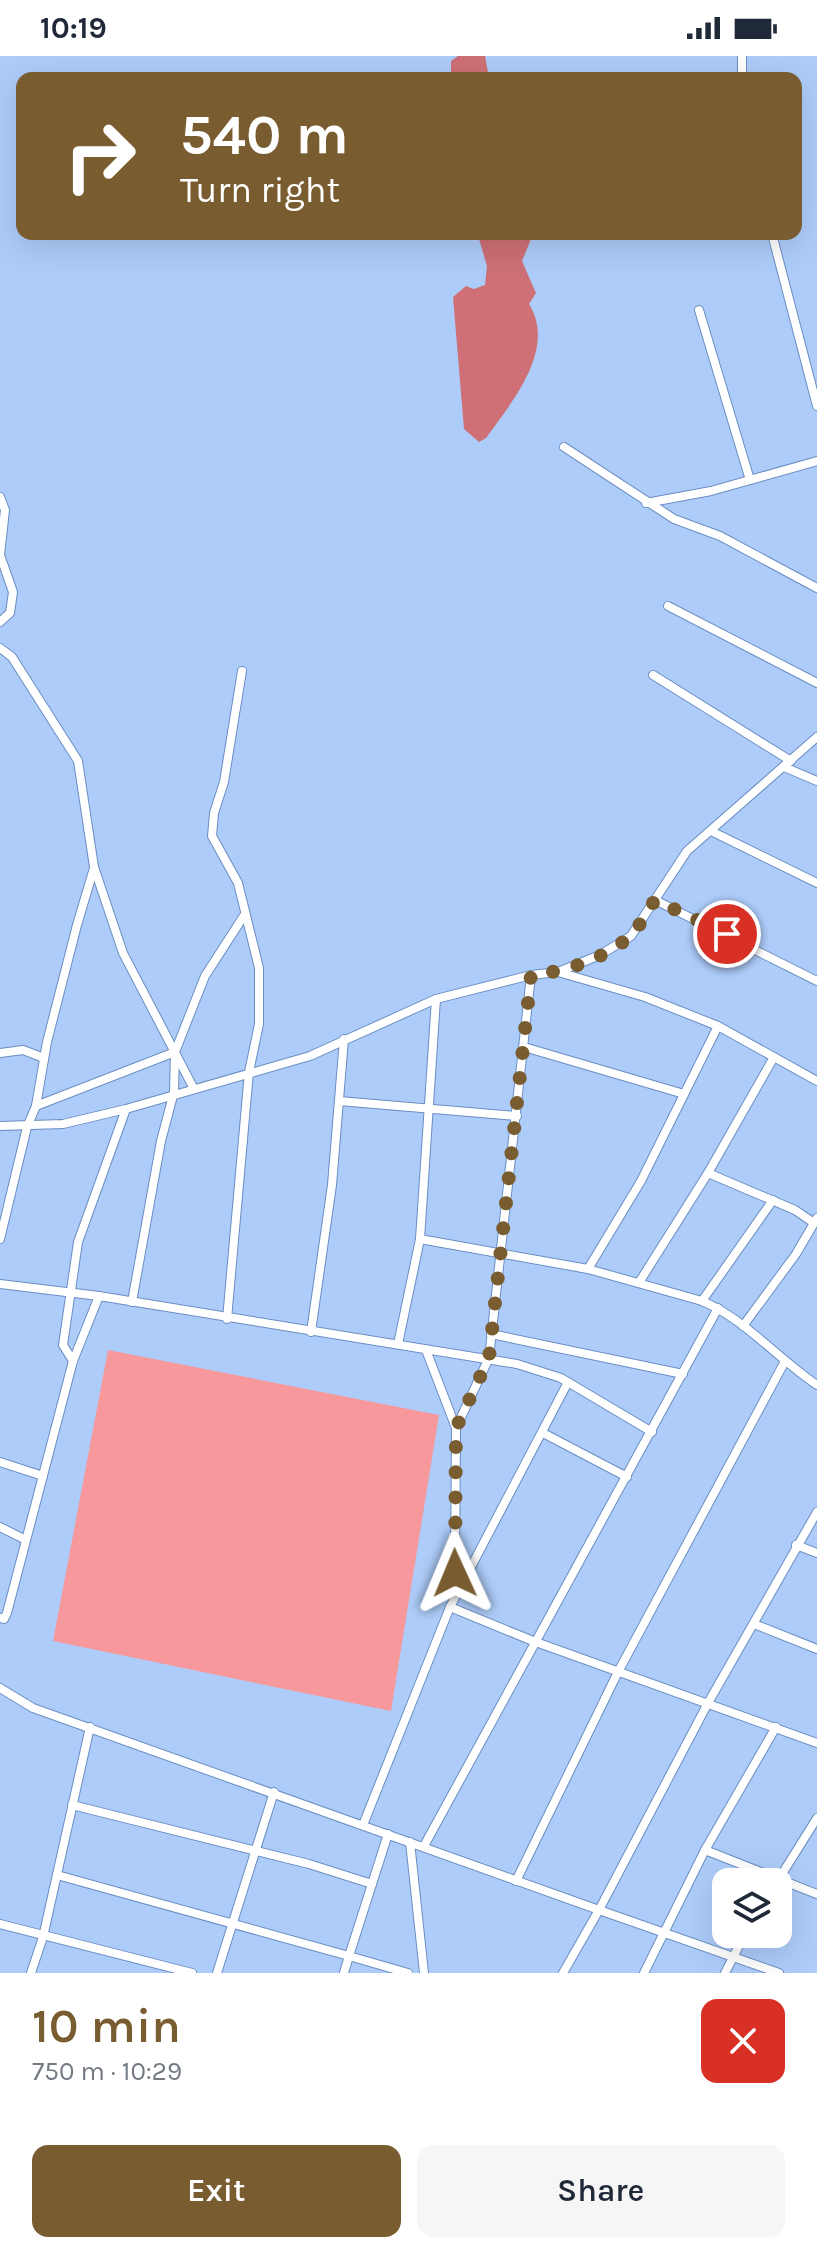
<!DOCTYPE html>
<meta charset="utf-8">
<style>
:root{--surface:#fff;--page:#f6f6f7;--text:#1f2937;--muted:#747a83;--accent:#795d30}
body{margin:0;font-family:Karla,sans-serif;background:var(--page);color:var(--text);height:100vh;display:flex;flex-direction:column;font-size:30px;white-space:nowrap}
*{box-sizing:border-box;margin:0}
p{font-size:26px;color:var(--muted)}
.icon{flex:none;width:44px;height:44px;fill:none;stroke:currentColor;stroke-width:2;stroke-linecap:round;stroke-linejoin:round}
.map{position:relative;height:1917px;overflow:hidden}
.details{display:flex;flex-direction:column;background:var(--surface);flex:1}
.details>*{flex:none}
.guide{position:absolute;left:16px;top:16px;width:786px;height:168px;border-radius:16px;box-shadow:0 8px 32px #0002;background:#795d30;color:#fff;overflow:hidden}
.tools{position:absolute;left:712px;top:1812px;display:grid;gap:16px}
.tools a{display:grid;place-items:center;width:80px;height:80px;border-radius:16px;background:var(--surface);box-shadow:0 8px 32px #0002;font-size:40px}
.pin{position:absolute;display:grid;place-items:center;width:68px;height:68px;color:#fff;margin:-34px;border:4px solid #fff;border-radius:50%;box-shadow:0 2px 8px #0007}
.me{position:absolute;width:88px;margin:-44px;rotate:359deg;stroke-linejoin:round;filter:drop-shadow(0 0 6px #0008)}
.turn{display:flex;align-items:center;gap:28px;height:168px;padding:0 32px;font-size:36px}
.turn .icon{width:104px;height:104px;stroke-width:2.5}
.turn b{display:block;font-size:56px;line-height:68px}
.round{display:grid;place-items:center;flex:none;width:84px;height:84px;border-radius:16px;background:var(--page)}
.overview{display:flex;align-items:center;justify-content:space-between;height:136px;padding:0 32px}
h1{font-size:48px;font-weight:600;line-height:60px;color:var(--accent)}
.button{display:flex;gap:16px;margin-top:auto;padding:16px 32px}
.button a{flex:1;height:92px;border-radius:16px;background:var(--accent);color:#fff;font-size:32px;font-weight:600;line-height:92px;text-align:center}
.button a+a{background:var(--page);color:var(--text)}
.status{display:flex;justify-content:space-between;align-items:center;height:56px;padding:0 40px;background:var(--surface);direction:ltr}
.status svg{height:22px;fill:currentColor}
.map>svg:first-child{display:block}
</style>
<div class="status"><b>10:19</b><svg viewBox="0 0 49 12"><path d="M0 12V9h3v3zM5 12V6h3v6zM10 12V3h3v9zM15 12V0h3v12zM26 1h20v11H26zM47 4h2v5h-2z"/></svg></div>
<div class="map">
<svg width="817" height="1917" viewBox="0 0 817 1917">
<rect width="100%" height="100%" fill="#adccf9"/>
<polygon fill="#f7999c" points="108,1294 439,1359 391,1655 53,1585"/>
<g fill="#ce7075">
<polygon points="458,0 485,0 489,22 451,22 451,5"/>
<path d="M488,178H533L522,205L536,237L529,248C557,293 512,346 486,382L479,386L464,373L453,241L466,230L474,233L485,229L487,210L479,183Z"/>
</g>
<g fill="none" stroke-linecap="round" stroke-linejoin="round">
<g stroke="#6a8ec3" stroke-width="10">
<g id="street">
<polyline points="742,1 742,22"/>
<polyline points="772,178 817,350"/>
<polyline points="699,254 750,424"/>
<polyline points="564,391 674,463 720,480 817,532"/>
<polyline points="0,441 5,454 0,499 13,536 10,557 0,566"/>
<polyline points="646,447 711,435 817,405"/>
<polyline points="668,550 817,627"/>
<polyline points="0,592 12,601 78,705 94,811 123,897 194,1033"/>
<polyline points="653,619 791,705"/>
<polyline points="784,711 817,725"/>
<polyline points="711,775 817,827"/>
<polyline points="655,844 817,925"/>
<polyline points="558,916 645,941 718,970 817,1025"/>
<polyline points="524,991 684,1038"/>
<polyline points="0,997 23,994 44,1002"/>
<polyline points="339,1045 517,1060"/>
<polyline points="36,1050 175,996"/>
<polyline points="0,1070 63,1068 126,1053 310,1000 436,943 531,919 558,916 600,899 631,880 687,795 817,681"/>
<polyline points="708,1117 795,1154 814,1167"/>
<polyline points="0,1183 27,1071 36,1050 47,986 77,869 94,812"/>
<path d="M420,1183L588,1213L702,1245C745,1263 778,1303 817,1329"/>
<polyline points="588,1213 641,1125 718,970"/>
<polyline points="640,1225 708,1117 774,1001"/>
<polyline points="0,1228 99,1240"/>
<polyline points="702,1245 773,1144"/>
<polyline points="132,1246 161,1085 174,1036 175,996 205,920 245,858"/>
<polyline points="227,1263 249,1016 259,968 259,912 238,827 212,780 214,757 224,726 242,615"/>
<polyline points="743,1270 796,1198 817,1162"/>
<polyline points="311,1276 332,1129 344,983"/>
<polyline points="491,1278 683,1318"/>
<polyline points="398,1288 420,1183 436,943"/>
<polyline points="426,1294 456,1372"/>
<polyline points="73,1305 63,1289 78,1186 126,1053"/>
<polyline points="543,1377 627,1421"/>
<polyline points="0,1406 43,1420"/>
<polyline points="0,1471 24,1483"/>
<polyline points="796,1489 817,1497"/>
<polyline points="466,1521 455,1517 456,1372 489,1302 531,919"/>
<polyline points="450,1551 533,1585 817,1687"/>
<polyline points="0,1562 4,1563 7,1557 73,1305 99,1240 517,1308 561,1322 652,1376"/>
<polyline points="754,1568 817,1593"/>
<polyline points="0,1632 33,1652 599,1854 708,1647 817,1456"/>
<polyline points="72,1749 309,1808 372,1828"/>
<polyline points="363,1769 450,1551 567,1328"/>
<polyline points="410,1786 424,1917"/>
<polyline points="424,1790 718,1252"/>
<polyline points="705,1794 817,1838"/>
<polyline points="57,1819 349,1900 388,1778"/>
<polyline points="516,1825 618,1616 784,1307"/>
<polyline points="777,1826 817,1762"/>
<polyline points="0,1868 192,1917"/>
<polyline points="31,1917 43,1881 90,1671"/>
<polyline points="217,1917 274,1736"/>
<polyline points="344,1917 349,1900 408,1917"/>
<polyline points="563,1917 599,1854 779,1917"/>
<polyline points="644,1917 705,1794 776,1671"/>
<polyline points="725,1917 745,1878"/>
</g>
</g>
<use href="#street" stroke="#fff" stroke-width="8"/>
</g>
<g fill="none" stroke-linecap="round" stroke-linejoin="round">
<path stroke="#795d30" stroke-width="14" stroke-dasharray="0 25.2" d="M455,1517L456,1372L489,1302L531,919C564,916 605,903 630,880C640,871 647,855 655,844L727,878"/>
</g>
</svg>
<div class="tools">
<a><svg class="icon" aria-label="layers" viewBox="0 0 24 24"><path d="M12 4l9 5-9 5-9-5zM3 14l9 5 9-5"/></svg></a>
</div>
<div class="pin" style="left:727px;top:878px;background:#d93025"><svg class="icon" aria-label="arrive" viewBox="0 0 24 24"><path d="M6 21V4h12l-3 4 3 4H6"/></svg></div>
<svg class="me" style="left:455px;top:1517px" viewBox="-20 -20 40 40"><path d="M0-17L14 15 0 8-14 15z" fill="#795d30" stroke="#fff" stroke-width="4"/></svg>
<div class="guide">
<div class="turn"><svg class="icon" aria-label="right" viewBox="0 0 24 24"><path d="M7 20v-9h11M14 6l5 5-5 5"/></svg><div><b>540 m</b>Turn right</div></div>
</div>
</div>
<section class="details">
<div class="overview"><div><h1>10 min</h1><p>750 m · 10:29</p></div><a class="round" style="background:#d93025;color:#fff"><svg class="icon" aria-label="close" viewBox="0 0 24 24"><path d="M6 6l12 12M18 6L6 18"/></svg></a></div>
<div class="button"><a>Exit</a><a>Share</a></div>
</section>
